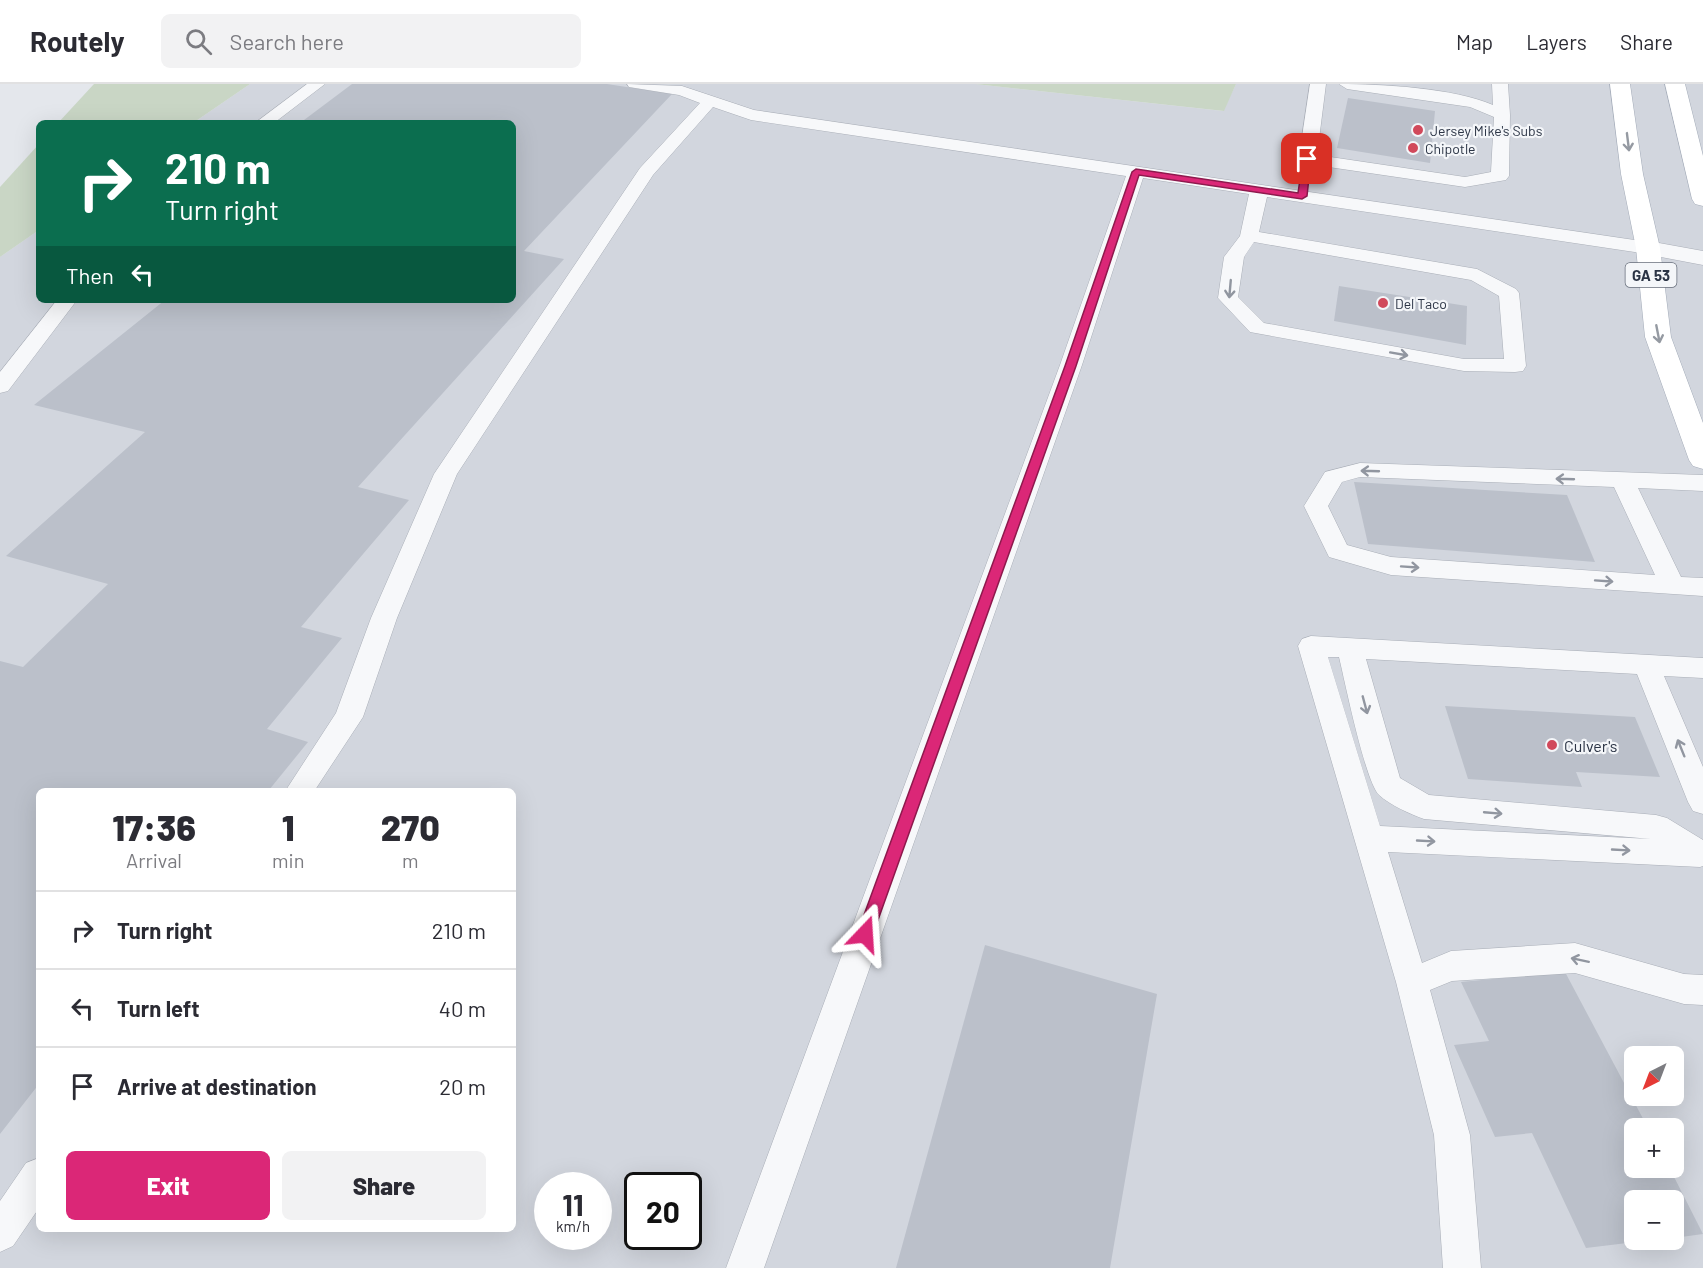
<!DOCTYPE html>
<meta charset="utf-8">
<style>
:root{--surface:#fff;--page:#f2f2f3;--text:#2b2b33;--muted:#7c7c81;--line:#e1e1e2;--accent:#db2777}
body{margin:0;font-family:Barlow,sans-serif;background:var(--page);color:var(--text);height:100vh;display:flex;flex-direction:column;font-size:22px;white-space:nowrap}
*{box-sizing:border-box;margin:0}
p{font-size:20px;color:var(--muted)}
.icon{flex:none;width:33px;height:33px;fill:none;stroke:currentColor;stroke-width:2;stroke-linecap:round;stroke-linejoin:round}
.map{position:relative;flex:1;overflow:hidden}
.panel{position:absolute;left:36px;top:704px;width:480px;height:444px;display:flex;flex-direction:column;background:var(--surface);border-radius:9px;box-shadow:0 6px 24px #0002}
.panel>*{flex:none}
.hud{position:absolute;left:36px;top:36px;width:480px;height:183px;border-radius:9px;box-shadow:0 6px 24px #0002;background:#0b6e4f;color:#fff;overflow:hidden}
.needle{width:39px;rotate:222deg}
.buttons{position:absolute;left:1624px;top:962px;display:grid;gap:12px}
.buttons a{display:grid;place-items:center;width:60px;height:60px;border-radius:9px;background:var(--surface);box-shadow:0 6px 24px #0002;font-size:30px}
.speed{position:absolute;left:534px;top:1088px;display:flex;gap:12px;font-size:30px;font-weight:700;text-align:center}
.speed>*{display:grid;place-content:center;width:78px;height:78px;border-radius:50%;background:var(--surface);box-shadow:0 6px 24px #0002;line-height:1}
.speed small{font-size:15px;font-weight:400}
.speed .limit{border:3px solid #111;border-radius:9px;background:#fff;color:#111}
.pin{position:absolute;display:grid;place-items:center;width:51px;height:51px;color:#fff;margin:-26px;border-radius:12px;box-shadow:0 3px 9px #0006}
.me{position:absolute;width:66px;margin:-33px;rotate:20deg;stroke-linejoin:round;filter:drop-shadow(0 0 4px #0008)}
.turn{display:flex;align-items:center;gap:21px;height:126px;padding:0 30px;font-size:27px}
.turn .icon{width:78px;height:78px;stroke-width:2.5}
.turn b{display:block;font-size:42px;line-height:51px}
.then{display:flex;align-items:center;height:57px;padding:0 30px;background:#0003;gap:12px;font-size:22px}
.eta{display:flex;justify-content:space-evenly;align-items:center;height:102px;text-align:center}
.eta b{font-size:36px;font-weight:800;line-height:42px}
.primary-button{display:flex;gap:12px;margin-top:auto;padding:12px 30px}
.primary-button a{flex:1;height:69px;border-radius:9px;background:var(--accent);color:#fff;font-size:24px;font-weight:800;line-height:69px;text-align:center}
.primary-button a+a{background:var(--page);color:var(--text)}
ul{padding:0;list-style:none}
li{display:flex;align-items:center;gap:18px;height:78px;padding:0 30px;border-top:2px solid var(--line)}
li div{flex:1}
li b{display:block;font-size:22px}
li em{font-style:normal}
header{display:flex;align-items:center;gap:36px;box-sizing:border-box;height:84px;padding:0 30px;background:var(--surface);border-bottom:2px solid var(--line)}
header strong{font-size:28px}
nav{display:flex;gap:33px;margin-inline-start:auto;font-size:21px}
.search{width:420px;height:54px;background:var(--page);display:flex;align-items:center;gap:15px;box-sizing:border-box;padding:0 21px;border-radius:9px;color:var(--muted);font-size:22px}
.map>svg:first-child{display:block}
</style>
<header>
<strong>Routely</strong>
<div class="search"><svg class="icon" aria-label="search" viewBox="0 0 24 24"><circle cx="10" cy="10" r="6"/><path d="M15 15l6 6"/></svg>Search here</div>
<nav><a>Map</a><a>Layers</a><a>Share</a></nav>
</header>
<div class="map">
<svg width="1703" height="1184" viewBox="0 0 1703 1184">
<rect width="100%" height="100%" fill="#e4e7ec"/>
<path fill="#d2d6de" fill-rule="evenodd" d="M250,0H975L1223,27L1236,0H1703V1184H0V173L39,146V216H513V39H193ZM39,706H513V1144H39ZM1635,972H1674V1011H1635ZM1635,1044H1674V1083H1635ZM548,1101H598V1152H548ZM638,1101H688V1152H638ZM1635,1116H1674V1155H1635Z"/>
<g fill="#c9d6c5">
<polygon points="94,0 250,0 193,39 58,39"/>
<polygon points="975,0 1236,0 1224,27"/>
<polygon points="39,60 39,146 0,173 0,103"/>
</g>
<g fill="#bbc0ca">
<polygon points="352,0 607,0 672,10 524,167 564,175 358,403 409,416 301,543 342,554 267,645 308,658 269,706 39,706 39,1000 0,1050 0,577 23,583 108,500 6,472 145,348 34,321 165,216 513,216 513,39 300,39"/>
<polygon points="1348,14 1435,27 1430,79 1337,64"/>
<polygon points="1339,202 1467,222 1466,261 1334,237"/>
<polygon points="1354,398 1567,411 1595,478 1368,460"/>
<polygon points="1445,622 1635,633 1660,693 1576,688 1582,703 1468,695"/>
<polygon points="985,861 1157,910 1110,1184 896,1184"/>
<polygon points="1565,888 1648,1044 1635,1044 1635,1083 1669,1083 1703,1150 1674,1154 1674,1116 1635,1116 1635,1155 1652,1156 1586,1164 1532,1049 1495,1053 1454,961 1489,957 1461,898"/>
</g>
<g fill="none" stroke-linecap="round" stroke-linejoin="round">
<g stroke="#a9aeb7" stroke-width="1">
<g id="lane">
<polygon points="307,0 325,0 274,39 255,39"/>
<path d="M627,0L682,2L754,26L1648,158L1655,160L1658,164L1655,168L1648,170L1267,113L1259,148L1477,185L1516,205L1519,209L1526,282L1523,287L1515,288L1464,287L1250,248L1218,214L1224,173L1240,152L1249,110L1143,94L1082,281L764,1184H726L1060,281L1126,92L751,36L713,23L653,91L457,390L397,534L363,633L315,706H286L336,629L371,534L434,390L640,84L700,19L679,11L629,3ZM1254,158L1471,196L1499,212L1504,275H1464L1264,239L1238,213L1244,173Z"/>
<path d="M1310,0H1326L1317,71L1465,93L1491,88L1494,33L1470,23L1347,5L1339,0C1382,0 1454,4 1493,21L1492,0H1508L1510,31L1509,92L1506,96L1465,103L1315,81L1311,97H1299L1296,93Z"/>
<polygon points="57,216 77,216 8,307 0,309 0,288"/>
<path d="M1360,379L1703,391V407L1638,404L1681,493L1703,494V512L1391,491L1329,473L1304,422L1325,388ZM1360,393L1614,403L1655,491L1391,473L1347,461L1328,422L1342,398Z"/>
<path d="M1311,552L1703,574V594L1664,592L1703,683V730L1693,727L1688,718L1637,590L1366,575L1400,694L1429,711L1656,731L1667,734L1703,756V782L1700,783L1388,768L1422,879L1451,867L1575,859L1684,890L1703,891V921L1684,920L1575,889L1452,897L1430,906L1470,1051L1481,1184H1443L1434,1051L1396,898L1298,562L1302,555ZM1328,573H1339C1345,598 1365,697 1379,711C1390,721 1410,730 1424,735L1651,755L1380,742Z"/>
<polygon points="39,1074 39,1124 13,1162 0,1168 0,1117 26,1079"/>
</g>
</g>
<g stroke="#a9aeb7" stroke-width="1">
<polygon id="street" points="1648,157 1703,167 1703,181 1640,169 1636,164 1640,159"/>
</g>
<g stroke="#a3abb8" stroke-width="1">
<g id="primary">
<polygon points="1610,0 1630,0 1643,90 1660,164 1671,253 1703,339 1703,385 1693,382 1689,376 1645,253 1636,164 1621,90"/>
<polygon points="1665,0 1685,0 1703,72 1703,122 1695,120 1692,115"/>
</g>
</g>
<use href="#lane" fill="#f7f8fa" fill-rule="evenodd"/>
<use href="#street" fill="#f7f8fa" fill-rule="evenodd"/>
<use href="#primary" fill="#fff" fill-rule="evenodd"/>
</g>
<defs><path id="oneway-shaft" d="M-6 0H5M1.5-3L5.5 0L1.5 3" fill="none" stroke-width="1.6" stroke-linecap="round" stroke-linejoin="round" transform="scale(1.5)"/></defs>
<g stroke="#959aa2">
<use href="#oneway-shaft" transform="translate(1628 58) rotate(83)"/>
<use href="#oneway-shaft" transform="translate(1658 250) rotate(79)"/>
</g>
<g stroke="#9196a0">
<use href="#oneway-shaft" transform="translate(1230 205) rotate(95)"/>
<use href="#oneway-shaft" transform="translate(1399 270) rotate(10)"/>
<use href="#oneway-shaft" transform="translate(1370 387) rotate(-178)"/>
<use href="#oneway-shaft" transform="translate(1565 395) rotate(-178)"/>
<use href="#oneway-shaft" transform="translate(1410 483) rotate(4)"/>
<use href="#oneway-shaft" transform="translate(1604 497) rotate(4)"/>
<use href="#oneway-shaft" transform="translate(1365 621) rotate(75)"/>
<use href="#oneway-shaft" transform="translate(1681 664) rotate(-112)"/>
<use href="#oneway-shaft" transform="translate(1493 729) rotate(5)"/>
<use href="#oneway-shaft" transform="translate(1426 757) rotate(3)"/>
<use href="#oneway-shaft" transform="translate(1621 766) rotate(3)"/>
<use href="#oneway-shaft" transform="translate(1580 876) rotate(-168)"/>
</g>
<polygon fill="#db2777" stroke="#8e194d" stroke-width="1.5" points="1307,73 1311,75 1307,112 1302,115 1139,91 1076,282 873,850 871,855 865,858 859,855 857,850 1065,282 1132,88 1136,85 1298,109 1303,75"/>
<g fill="#d1495b" stroke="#f4f6f9" stroke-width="2">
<circle cx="1418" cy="46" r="6"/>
<circle cx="1413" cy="64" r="6"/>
<circle cx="1383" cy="219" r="6"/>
<circle cx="1552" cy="661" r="6"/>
</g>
<g text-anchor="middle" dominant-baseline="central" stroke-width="4.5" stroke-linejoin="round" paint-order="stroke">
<g font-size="14" fill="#2b3445" stroke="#f4f6f9" text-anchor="start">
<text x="1430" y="46">Jersey Mike's Subs</text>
<text x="1425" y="64">Chipotle</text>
<text x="1395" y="219">Del Taco</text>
</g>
<rect fill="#f4f6f9" stroke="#676e7b" stroke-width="1.5" x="1625.5" y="179" width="51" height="24" rx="4.5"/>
<g font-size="15" font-weight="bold" fill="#2b3445">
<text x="1651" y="191">GA 53</text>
</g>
<g font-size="16" fill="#2b3445" stroke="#f4f6f9" text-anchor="start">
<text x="1564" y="661">Culver's</text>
</g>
</g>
</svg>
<div class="buttons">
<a><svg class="needle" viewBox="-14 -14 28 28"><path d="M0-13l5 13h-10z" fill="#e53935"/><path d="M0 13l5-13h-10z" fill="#7c7c81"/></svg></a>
<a>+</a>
<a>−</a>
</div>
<div class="speed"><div>11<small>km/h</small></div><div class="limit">20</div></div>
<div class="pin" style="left:1307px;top:75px;background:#d93025"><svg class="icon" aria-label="arrive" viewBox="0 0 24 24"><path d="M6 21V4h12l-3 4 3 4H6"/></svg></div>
<svg class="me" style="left:865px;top:850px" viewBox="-20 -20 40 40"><path d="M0-17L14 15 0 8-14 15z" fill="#db2777" stroke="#fff" stroke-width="4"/></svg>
<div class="hud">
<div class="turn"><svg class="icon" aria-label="right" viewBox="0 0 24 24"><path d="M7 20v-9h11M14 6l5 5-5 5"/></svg><div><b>210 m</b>Turn right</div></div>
<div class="then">Then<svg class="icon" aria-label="left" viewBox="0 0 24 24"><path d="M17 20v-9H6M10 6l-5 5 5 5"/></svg></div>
</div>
<section class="panel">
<div class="eta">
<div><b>17:36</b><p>Arrival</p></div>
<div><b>1</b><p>min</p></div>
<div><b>270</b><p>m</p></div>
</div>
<ul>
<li><svg class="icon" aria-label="right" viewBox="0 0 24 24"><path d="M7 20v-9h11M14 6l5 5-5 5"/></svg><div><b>Turn right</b></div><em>210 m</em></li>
<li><svg class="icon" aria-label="left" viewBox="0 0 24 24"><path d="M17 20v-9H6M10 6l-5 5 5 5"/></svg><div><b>Turn left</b></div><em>40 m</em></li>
<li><svg class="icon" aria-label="arrive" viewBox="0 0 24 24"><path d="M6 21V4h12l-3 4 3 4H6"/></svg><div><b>Arrive at destination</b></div><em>20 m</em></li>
</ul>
<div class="primary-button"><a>Exit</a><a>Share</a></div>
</section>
</div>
